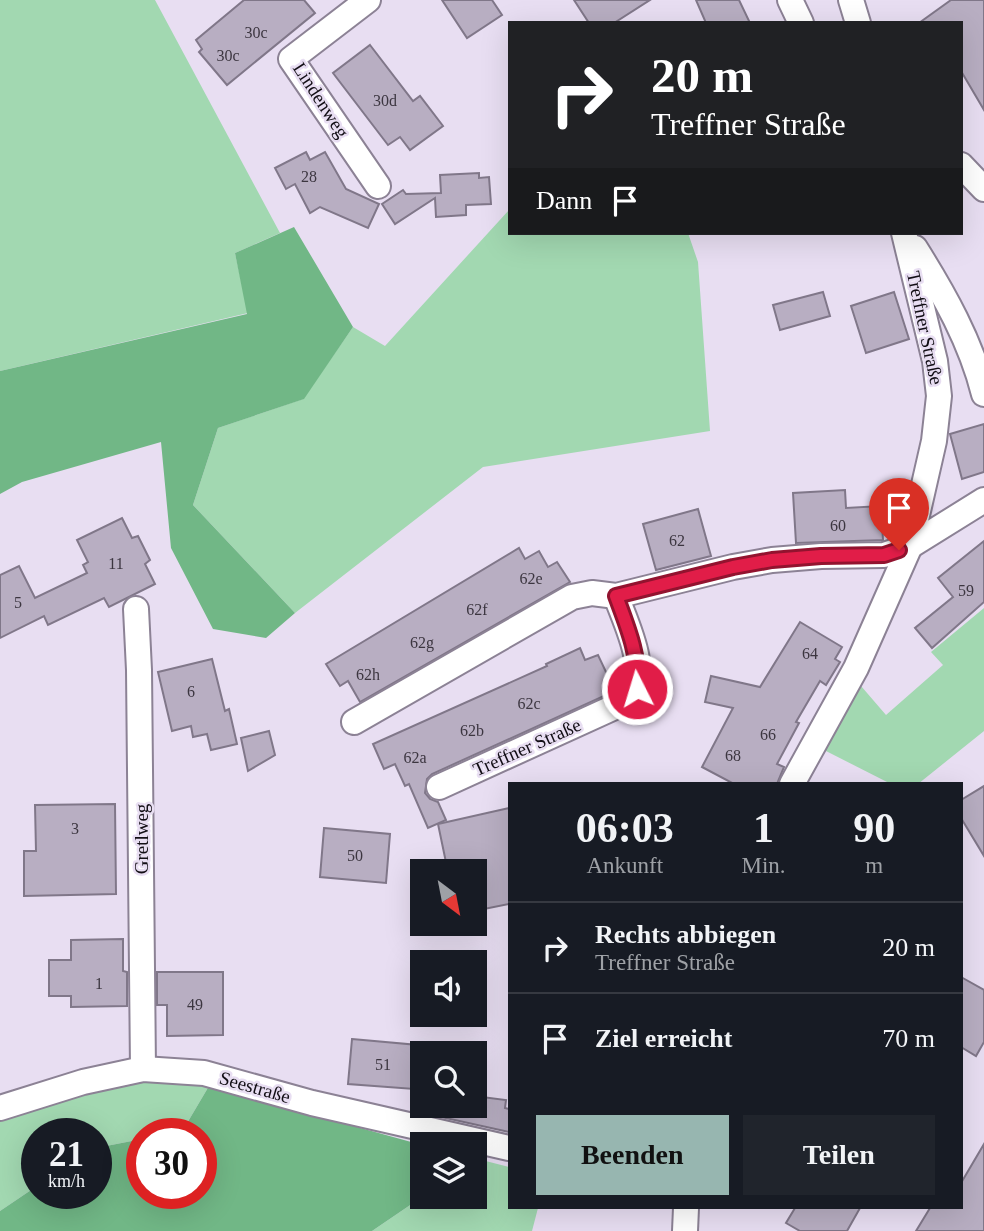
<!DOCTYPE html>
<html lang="de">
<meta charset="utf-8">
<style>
:root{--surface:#171b24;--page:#20242c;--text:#f1f3f6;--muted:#9ea1a6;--line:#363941;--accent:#97b6b0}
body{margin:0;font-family:Georgia,serif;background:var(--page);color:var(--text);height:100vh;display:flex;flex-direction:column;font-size:26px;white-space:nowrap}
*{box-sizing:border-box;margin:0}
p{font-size:23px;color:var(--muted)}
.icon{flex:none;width:38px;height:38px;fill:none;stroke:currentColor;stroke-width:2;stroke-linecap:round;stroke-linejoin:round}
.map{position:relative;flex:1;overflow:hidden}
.side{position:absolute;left:508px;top:782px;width:455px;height:427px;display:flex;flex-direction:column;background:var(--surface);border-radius:0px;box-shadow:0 7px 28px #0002}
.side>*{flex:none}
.top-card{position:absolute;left:508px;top:21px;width:455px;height:214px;border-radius:0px;box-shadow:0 7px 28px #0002;background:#202124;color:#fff;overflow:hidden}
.needle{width:46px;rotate:148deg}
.tools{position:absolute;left:410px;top:859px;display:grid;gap:14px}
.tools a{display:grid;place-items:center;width:77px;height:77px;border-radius:0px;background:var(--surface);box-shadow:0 7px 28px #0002;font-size:35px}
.speed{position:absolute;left:21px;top:1118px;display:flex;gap:14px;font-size:35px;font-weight:700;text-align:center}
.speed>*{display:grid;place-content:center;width:91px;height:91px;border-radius:50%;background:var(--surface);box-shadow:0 7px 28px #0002;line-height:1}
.speed small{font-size:18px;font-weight:400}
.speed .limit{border:10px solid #d22;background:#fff;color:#111}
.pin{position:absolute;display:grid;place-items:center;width:60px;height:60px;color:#fff;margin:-72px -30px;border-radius:50% 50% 50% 0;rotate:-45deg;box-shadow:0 0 7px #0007}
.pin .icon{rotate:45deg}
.me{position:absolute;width:77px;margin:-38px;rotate:355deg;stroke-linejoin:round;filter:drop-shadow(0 0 5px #0008)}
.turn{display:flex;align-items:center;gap:24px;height:147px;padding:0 28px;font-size:32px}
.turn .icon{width:91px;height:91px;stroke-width:2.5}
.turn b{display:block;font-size:49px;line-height:60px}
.then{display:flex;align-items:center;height:66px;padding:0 28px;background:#0003;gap:14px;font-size:26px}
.eta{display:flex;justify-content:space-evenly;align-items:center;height:119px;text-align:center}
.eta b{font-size:42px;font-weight:800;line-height:49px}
.cta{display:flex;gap:14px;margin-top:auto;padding:14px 28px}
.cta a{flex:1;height:80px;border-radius:0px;background:var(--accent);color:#111;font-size:28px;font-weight:800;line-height:80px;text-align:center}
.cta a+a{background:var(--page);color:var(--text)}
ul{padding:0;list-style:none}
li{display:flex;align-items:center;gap:21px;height:91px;padding:0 28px;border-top:2px solid var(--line)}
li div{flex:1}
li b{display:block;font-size:26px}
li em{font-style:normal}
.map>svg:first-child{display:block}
</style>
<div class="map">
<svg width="984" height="1231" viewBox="0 0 984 1231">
<rect width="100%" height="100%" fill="#e8def2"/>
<g fill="#a2d8b1">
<polygon points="0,0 155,0 280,233 235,253 248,313 0,371"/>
<polygon points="509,210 509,233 688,233 698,262 710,431 483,467 295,613 193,505 218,428 303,399 353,327 385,346"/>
<polygon points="984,608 984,731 918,784 891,784 824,750 861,686 886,715 943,665 931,652"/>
<path d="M171,1080L209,1086L183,1130L166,1134H142V1139L96,1148V1134H37V1186L0,1211V1119C58,1101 111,1084 171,1080Z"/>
<polygon points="474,1158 509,1167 509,1208 538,1208 532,1231 372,1231 422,1197 474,1197"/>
</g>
<g fill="#71b786">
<polygon points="294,227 353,327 304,399 218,428 193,505 295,613 266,638 213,629 171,548 161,442 22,482 0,494 0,371 247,314 235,253"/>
<polygon points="209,1086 422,1145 422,1197 372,1231 0,1231 0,1211 37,1186 37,1194 96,1194 96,1148 142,1139 142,1194 201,1194 201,1134 166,1134 183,1130"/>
</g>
<g fill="#b8aec2" stroke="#807789" stroke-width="2">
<polygon points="244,0 304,0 315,13 227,85 199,52 202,49 196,40"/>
<polygon points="442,0 492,0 502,15 467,38"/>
<polygon points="574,0 650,0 614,23 589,23"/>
<polygon points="696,0 739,0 750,23 706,23"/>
<polygon points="951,0 984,0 984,110 961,71 961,23 919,23"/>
<polygon points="370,45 413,101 420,96 443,126 410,150 400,137 388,145 333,73"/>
<polygon points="306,152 310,160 325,152 346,189 379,204 368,228 320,207 310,213 295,184 286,189 275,168"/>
<polygon points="479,173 479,178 489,177 491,204 466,205 466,215 436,217 435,198 395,224 382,204 403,190 406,194 441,193 440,175"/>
<polygon points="823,292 830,316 780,330 773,305"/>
<polygon points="894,292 909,339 866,353 851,306"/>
<polygon points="984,424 984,472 962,479 950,434"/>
<polygon points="845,490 846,508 881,506 883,540 796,543 793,493"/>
<polygon points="698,509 711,556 656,570 643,524"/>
<polygon points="122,518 132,538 138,536 150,560 145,564 155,584 109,607 104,598 48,625 44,616 0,638 0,575 19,566 35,598 87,573 83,565 88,562 77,540"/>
<polygon points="984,541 984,602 932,648 915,628 953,597 938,578"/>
<polygon points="519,548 525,559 539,551 548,567 557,562 570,582 360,702 348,681 340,686 326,664"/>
<polygon points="800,622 842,647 835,659 840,662 826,685 820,681 796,722 799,723 777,764 784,767 777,784 734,784 702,767 733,708 705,702 711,676 760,687"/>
<polygon points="580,648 585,660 598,655 615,691 432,774 427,779 425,793 430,799 438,802 446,820 428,828 409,784 405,786 395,764 384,769 373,744 547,666 546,664"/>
<polygon points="212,659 225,711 229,709 237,744 211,750 207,734 193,737 191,726 172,731 158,672"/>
<polygon points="269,731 275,755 248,771 241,738"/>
<polygon points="984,786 984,856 961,818 961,800"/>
<polygon points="115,804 116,894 24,896 24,851 36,851 35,805"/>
<polygon points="509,808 509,904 474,911 474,872 448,872 438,824"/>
<polygon points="324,828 390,834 386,883 320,877"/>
<polygon points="123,939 123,971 127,972 127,1006 71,1007 71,996 49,996 49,960 71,960 71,940"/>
<polygon points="157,972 223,972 223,1035 167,1036 167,1005 157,1005"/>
<polygon points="961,977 984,990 984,1042 976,1056 961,1047"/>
<polygon points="352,1039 418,1045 414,1089 348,1084"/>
<polygon points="474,1096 506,1100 505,1108 509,1109 509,1132 414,1111 414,1106 474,1106"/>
<polygon points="984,1144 984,1231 916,1231 930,1208 961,1208 961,1183"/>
<polygon points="795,1208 860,1208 847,1231 800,1231 786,1223"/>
</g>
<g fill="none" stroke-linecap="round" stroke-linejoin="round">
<g stroke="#8c8295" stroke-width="28">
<g id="minor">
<polyline points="368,0 291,59 378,186"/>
<polyline points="790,0 801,23"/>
<polyline points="851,0 858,23"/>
<polyline points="961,165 984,189"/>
<path d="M915,248C944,294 971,342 984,394"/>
<polyline points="136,609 139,670 143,1069"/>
<polyline points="354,722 572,597 592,593 616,596 733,567 772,560 821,556 884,555 910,546 984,500"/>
<polyline points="792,784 856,668 910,546 934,441 939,396 935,361 904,233"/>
<path d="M439,787L630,700C650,670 627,626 616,596"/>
<polyline points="0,1108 83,1082 143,1069 204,1073 312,1103 509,1148"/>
<polyline points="685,1231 686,1208"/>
</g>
</g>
<use href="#minor" stroke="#fff" stroke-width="24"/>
</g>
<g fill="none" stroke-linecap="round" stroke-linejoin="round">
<g stroke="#92132f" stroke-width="18">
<path id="route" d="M637,689C640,656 627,626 616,596L733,567L772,560L821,556L884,555L899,550"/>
</g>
<use href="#route" stroke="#e11d48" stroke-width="12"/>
</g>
<g text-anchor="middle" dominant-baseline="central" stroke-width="5" stroke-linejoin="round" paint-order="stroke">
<g font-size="16" fill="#3c3640">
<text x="256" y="32">30c</text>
<text x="228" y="55">30c</text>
<text x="385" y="100">30d</text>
<text x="309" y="176">28</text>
<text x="838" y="525">60</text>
<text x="677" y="540">62</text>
<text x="116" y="563">11</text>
<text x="531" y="578">62e</text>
<text x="966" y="590">59</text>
<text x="18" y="602">5</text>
<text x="477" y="609">62f</text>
<text x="422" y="642">62g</text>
<text x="810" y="653">64</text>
<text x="368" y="674">62h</text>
<text x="191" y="691">6</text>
<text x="529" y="703">62c</text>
<text x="472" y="730">62b</text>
<text x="768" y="734">66</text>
<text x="733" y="755">68</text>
<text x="415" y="757">62a</text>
<text x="75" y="828">3</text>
<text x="355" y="855">50</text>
<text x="99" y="983">1</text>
<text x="195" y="1004">49</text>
<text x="383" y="1064">51</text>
</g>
<g font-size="19" fill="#120e15" stroke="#e8def2">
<text transform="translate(321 100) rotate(57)">Lindenweg</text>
<text transform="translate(925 328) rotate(78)">Treffner Straße</text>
<text transform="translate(527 747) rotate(-24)">Treffner Straße</text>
<text transform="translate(141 839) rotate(-90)">Gretlweg</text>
<text transform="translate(255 1087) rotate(16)">Seestraße</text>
</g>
</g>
</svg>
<div class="tools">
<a><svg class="needle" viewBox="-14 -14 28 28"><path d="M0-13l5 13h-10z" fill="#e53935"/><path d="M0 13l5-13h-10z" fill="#9ea1a6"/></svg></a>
<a><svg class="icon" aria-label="sound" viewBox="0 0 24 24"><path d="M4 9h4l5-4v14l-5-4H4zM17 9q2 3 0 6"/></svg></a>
<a><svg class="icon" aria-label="search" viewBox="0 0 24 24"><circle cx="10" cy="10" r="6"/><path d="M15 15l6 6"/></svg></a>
<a><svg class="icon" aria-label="layers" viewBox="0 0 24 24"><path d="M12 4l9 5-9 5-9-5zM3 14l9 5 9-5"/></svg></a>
</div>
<div class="speed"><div>21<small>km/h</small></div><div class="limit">30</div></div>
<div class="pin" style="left:899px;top:550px;background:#d93025"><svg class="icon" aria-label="arrive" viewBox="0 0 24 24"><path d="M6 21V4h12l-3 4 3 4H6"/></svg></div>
<svg class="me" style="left:637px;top:689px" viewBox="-20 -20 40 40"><circle r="17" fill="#e11d48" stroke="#fff" stroke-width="3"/><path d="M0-11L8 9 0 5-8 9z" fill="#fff"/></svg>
<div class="top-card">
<div class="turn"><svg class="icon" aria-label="right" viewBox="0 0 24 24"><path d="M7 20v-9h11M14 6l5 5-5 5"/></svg><div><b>20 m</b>Treffner Straße</div></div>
<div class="then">Dann<svg class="icon" aria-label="arrive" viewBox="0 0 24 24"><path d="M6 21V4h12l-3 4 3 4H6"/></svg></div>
</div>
<section class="side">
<div class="eta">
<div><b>06:03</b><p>Ankunft</p></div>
<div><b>1</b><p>Min.</p></div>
<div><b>90</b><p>m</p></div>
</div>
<ul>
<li><svg class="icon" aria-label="right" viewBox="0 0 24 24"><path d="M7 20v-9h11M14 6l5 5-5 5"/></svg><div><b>Rechts abbiegen</b><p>Treffner Straße</p></div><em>20 m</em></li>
<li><svg class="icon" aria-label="arrive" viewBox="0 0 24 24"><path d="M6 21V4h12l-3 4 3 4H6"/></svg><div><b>Ziel erreicht</b></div><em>70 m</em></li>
</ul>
<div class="cta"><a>Beenden</a><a>Teilen</a></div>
</section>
</div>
